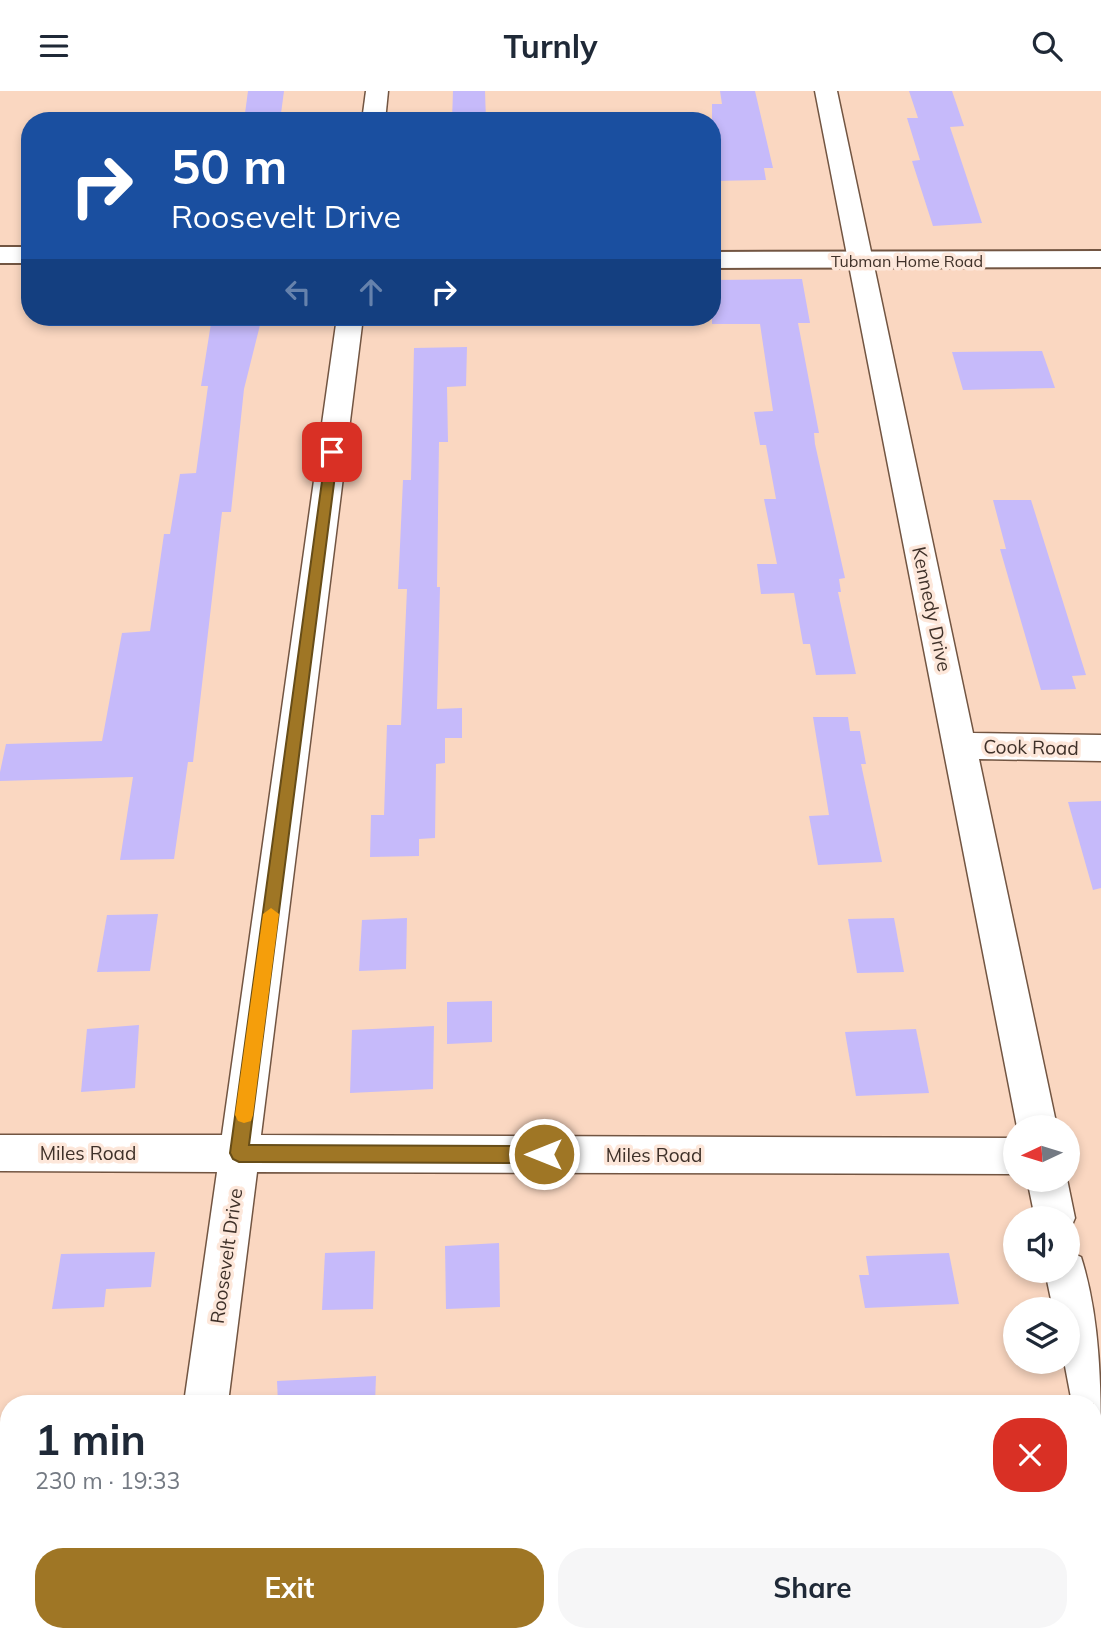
<!DOCTYPE html>
<meta charset="utf-8">
<style>
:root{--surface:#fff;--page:#f6f6f7;--text:#1f2937;--muted:#747a83;--accent:#9f7625}
body{margin:0;font-family:Mulish,sans-serif;background:var(--page);color:var(--text);height:100vh;display:flex;flex-direction:column;font-size:26px;white-space:nowrap}
*{box-sizing:border-box;margin:0}
p{font-size:23px;color:var(--muted)}
.icon{flex:none;width:38px;height:38px;fill:none;stroke:currentColor;stroke-width:2;stroke-linecap:round;stroke-linejoin:round}
.map{position:relative;flex:1;overflow:hidden}
.sheet{position:absolute;left:0px;top:1304px;width:1102px;height:247px;display:flex;flex-direction:column;background:var(--surface);border-radius:28px 28px 0 0;box-shadow:0 4px 10px #0003}
.sheet>*{flex:none}
.top-card{position:absolute;left:21px;top:21px;width:700px;height:214px;border-radius:28px;box-shadow:0 4px 10px #0003;background:#1a4fa0;color:#fff;overflow:hidden}
.needle{width:46px;rotate:266deg}
.fabs{position:absolute;left:1003px;top:1024px;display:grid;gap:14px}
.fabs a{display:grid;place-items:center;width:77px;height:77px;border-radius:50%;background:var(--surface);box-shadow:0 4px 10px #0003;font-size:35px}
.pin{position:absolute;display:grid;place-items:center;width:60px;height:60px;color:#fff;margin:-30px;border-radius:14px;box-shadow:0 4px 10px #0006}
.me{position:absolute;width:77px;margin:-38px;rotate:270deg;stroke-linejoin:round;filter:drop-shadow(0 0 5px #0008)}
.turn{display:flex;align-items:center;gap:24px;height:147px;padding:0 35px;font-size:32px}
.turn .icon{width:91px;height:91px;stroke-width:2.5}
.turn b{display:block;font-size:49px;line-height:60px}
.lanes{display:flex;align-items:center;height:66px;padding:0 35px;background:#0003;justify-content:center;gap:35px;direction:ltr}
.lanes .off{opacity:.35}
.round{display:grid;place-items:center;flex:none;width:74px;height:74px;border-radius:28px;background:var(--page)}
.head{display:flex;align-items:center;justify-content:space-between;height:119px;padding:0 35px}
h1{font-size:42px;font-weight:700;line-height:52px}
.button{display:flex;gap:14px;margin-top:auto;padding:14px 35px}
.button a{flex:1;height:80px;border-radius:28px;background:var(--accent);color:#fff;font-size:28px;font-weight:700;line-height:80px;text-align:center}
.button a+a{background:var(--page);color:var(--text)}
header{display:flex;justify-content:space-between;align-items:center;height:91px;padding:0 35px;background:var(--surface);font-size:32px;font-weight:700}
.map>svg:first-child{display:block}
</style>
<header><svg class="icon" aria-label="menu" viewBox="0 0 24 24"><path d="M4 6h16M4 12h16M4 18h16"/></svg>Turnly<svg class="icon" aria-label="search" viewBox="0 0 24 24"><circle cx="10" cy="10" r="6"/><path d="M15 15l6 6"/></svg></header>
<div class="map">
<svg width="1101" height="1550" viewBox="0 0 1101 1550">
<rect width="100%" height="100%" fill="#fad7c1"/>
<g fill="#c6bafa">
<polygon points="248,0 284,0 280,30 244,30"/>
<polygon points="453,0 485,0 486,30 452,30"/>
<polygon points="720,0 755,0 773,77 764,77 766,89 712,90 712,13 722,13"/>
<polygon points="909,0 952,0 964,35 950,36 982,132 933,135 912,70 920,69 907,27 918,27"/>
<polygon points="802,188 810,232 798,232 819,342 814,342 815,353 845,487 839,488 841,501 838,501 856,583 816,584 810,553 803,553 794,502 761,503 757,473 777,473 764,408 776,408 766,354 760,354 754,321 773,320 760,233 712,233 712,189"/>
<polygon points="212,226 262,226 244,298 231,421 222,421 193,671 188,671 174,768 120,769 133,686 0,690 0,681 6,653 102,650 122,542 150,540 164,443 170,443 180,383 196,382 208,295 201,295"/>
<polygon points="467,256 466,295 447,296 448,351 439,351 437,496 440,496 437,618 462,617 462,647 445,647 445,672 436,673 435,747 419,748 419,765 370,766 371,724 384,724 387,634 401,634 407,498 398,498 403,389 411,389 414,257"/>
<polygon points="1042,260 1055,297 963,299 952,261"/>
<polygon points="993,409 1031,409 1086,584 1072,585 1076,598 1041,599 1000,458 1006,458"/>
<polygon points="813,626 848,626 850,640 860,640 866,673 861,673 882,771 818,774 809,725 829,724"/>
<polygon points="1101,710 1101,797 1093,799 1068,711"/>
<polygon points="158,823 150,880 97,881 107,824"/>
<polygon points="407,827 406,878 359,880 362,829"/>
<polygon points="894,827 904,881 857,882 848,828"/>
<polygon points="492,910 492,951 447,953 447,911"/>
<polygon points="139,934 135,997 81,1001 87,938"/>
<polygon points="434,935 433,998 350,1002 352,939"/>
<polygon points="916,938 929,1002 856,1005 845,941"/>
<polygon points="499,1152 500,1216 446,1218 445,1155"/>
<polygon points="375,1160 373,1218 322,1219 325,1162"/>
<polygon points="155,1161 151,1196 106,1198 104,1216 52,1218 61,1163"/>
<polygon points="949,1162 959,1213 865,1217 859,1184 869,1184 866,1165"/>
<polygon points="376,1285 375,1312 278,1312 277,1290"/>
</g>
<g fill="none" stroke-linecap="round" stroke-linejoin="round">
<g stroke="#725542" stroke-width="3">
<g id="minor">
<polygon points="366,0 388,0 385,30 362,30"/>
<polygon points="815,0 837,0 973,642 1101,644 1101,670 979,668 1057,1036 1017,1036"/>
<polygon points="337,226 363,226 261,1044 1015,1047 1015,1083 257,1081 228,1312 184,1312 217,1081 0,1080 0,1044 222,1044"/>
<polygon points="1027,1088 1067,1088 1075,1127 1069,1141 1068,1127 1035,1127"/>
<path d="M1068,1160L1081,1166C1101,1229 1101,1300 1101,1367L1094,1364V1312H1072L1064,1270H1068V1218H1053L1045,1180H1068Z"/>
<polygon points="152,1542 200,1542 199,1550 151,1550"/>
</g>
</g>
<g stroke="#725542" stroke-width="4">
<g id="tertiary">
<rect x="0" y="156" width="30" height="16"/>
<polygon points="1101,160 1101,176 712,177 712,161"/>
</g>
</g>
<use href="#minor" fill="#fff" fill-rule="evenodd"/>
<use href="#tertiary" fill="#fff" fill-rule="evenodd"/>
</g>
<polygon fill="#9f7625" stroke="#674d18" stroke-width="2" points="332,356 338,361 249,1054 544,1055 550,1058 553,1063 550,1069 544,1072 239,1071 233,1068 230,1062 326,361"/>
<polygon fill="#f59e0b" points="271,817 279,823 253,1024 251,1030 244,1032 238,1030 235,1024 263,823"/>
<g text-anchor="middle" dominant-baseline="central" stroke-width="7" stroke-linejoin="round" paint-order="stroke">
<g font-size="16" fill="#3f3129" stroke="#fde7da">
<text x="907" y="170">Tubman Home Road</text>
</g>
<g font-size="19" fill="#3f3129" stroke="#fde7da">
<text transform="translate(932 518) rotate(78)">Kennedy Drive</text>
<text transform="translate(1031 656) rotate(1)">Cook Road</text>
<text x="88" y="1062">Miles Road</text>
<text x="654" y="1064">Miles Road</text>
<text transform="translate(226 1165) rotate(-82)">Roosevelt Drive</text>
</g>
</g>
</svg>
<div class="fabs">
<a><svg class="needle" viewBox="-14 -14 28 28"><path d="M0-13l5 13h-10z" fill="#e53935"/><path d="M0 13l5-13h-10z" fill="#747a83"/></svg></a>
<a><svg class="icon" aria-label="sound" viewBox="0 0 24 24"><path d="M4 9h4l5-4v14l-5-4H4zM17 9q2 3 0 6"/></svg></a>
<a><svg class="icon" aria-label="layers" viewBox="0 0 24 24"><path d="M12 4l9 5-9 5-9-5zM3 14l9 5 9-5"/></svg></a>
</div>
<div class="pin" style="left:332px;top:361px;background:#d93025"><svg class="icon" aria-label="arrive" viewBox="0 0 24 24"><path d="M6 21V4h12l-3 4 3 4H6"/></svg></div>
<svg class="me" style="left:544px;top:1063px" viewBox="-20 -20 40 40"><circle r="17" fill="#9f7625" stroke="#fff" stroke-width="3"/><path d="M0-11L8 9 0 5-8 9z" fill="#fff"/></svg>
<div class="top-card">
<div class="turn"><svg class="icon" aria-label="right" viewBox="0 0 24 24"><path d="M7 20v-9h11M14 6l5 5-5 5"/></svg><div><b>50 m</b>Roosevelt Drive</div></div>
<div class="lanes"><svg class="icon off" aria-label="left" viewBox="0 0 24 24"><path d="M17 20v-9H6M10 6l-5 5 5 5"/></svg><svg class="icon off" aria-label="ahead" viewBox="0 0 24 24"><path d="M12 20V5M6 11l6-6 6 6"/></svg><svg class="icon" aria-label="right" viewBox="0 0 24 24"><path d="M7 20v-9h11M14 6l5 5-5 5"/></svg></div>
</div>
<section class="sheet">
<div class="head"><div><h1>1 min</h1><p>230 m · 19:33</p></div><a class="round" style="background:#d93025;color:#fff"><svg class="icon" aria-label="close" viewBox="0 0 24 24"><path d="M6 6l12 12M18 6L6 18"/></svg></a></div>
<div class="button"><a>Exit</a><a>Share</a></div>
</section>
</div>
